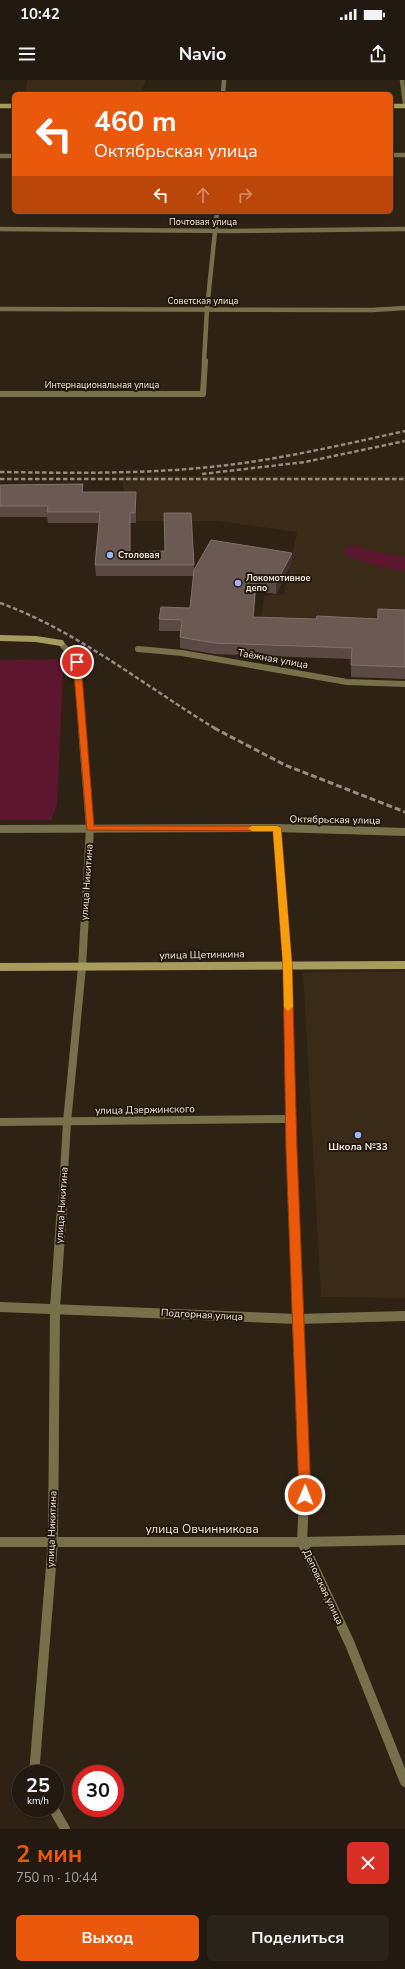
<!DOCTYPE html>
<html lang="ru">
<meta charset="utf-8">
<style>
:root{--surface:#221a10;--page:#2a2319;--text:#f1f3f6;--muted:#a2a19f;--line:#3f3830;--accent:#ea580c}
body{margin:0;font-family:"Nunito Sans",sans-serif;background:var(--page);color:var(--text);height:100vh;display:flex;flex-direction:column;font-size:15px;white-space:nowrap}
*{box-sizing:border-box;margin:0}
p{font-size:13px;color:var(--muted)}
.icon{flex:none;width:22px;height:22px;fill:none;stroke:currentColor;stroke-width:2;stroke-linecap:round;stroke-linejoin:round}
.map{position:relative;height:1749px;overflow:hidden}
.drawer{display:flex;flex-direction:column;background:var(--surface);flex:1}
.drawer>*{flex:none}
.guide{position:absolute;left:12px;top:12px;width:381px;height:122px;border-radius:6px;box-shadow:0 1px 3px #0004,0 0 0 1px var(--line);background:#ea580c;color:#fff;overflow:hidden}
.speed{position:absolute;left:12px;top:1685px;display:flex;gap:8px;font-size:20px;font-weight:700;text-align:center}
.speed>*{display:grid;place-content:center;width:52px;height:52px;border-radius:50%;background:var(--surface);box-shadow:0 1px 3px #0004,0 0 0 1px var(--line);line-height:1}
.speed small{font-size:10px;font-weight:400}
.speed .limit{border:6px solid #d22;background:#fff;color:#111}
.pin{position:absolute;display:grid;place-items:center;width:34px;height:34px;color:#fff;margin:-17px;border:2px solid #fff;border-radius:50%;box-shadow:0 1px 4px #0007}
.me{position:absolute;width:44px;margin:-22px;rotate:1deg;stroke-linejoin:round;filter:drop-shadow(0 0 3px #0008)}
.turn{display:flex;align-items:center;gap:14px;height:84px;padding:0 16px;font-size:18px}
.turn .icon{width:52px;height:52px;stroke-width:2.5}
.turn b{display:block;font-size:28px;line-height:34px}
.lanes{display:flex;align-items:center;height:38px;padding:0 16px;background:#0003;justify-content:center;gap:20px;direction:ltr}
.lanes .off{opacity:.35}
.round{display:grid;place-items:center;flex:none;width:42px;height:42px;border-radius:6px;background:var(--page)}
.head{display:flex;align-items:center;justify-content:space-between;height:68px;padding:0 16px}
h1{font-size:24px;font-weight:700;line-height:30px;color:var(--accent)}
.button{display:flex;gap:8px;margin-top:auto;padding:8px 16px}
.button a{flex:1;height:46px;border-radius:6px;background:var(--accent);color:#fff;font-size:16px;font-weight:700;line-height:46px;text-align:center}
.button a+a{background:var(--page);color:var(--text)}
.status{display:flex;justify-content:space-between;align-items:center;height:28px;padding:0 20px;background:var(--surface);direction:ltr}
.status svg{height:11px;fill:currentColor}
header{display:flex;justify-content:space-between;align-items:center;height:52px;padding:0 16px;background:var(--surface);font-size:18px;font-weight:700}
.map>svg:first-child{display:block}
</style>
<div class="status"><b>10:42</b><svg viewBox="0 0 49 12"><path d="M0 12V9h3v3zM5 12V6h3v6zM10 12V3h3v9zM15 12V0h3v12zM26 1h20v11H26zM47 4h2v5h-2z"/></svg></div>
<header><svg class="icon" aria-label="menu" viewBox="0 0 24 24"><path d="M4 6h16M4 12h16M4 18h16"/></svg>Navio<svg class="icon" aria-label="share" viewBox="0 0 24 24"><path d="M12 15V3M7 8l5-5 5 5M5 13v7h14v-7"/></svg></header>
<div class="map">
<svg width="405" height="1749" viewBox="0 0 405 1749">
<rect width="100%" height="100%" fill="#2e2215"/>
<g fill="#3a2a18">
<polygon points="27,0 146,0 140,14 25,14"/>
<polygon points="122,396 405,396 405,541 261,537 264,516 284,514 297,452 218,441 136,441 137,423 125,423"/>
<polygon points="405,891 405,1218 321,1217 303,892"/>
</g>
<g fill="#5c162d">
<path d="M354,465L366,470L405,477V491C385,487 361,484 344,473L347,467Z"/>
<polygon points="58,579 63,594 57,725 51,740 0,740 0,580"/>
</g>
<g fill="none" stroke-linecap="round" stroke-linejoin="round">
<g stroke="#76714b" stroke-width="4.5">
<polyline points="402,0 405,23"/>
<polyline points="223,14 224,0"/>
<polyline points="391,75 405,75"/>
<polyline points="0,76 14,76"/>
<polyline points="0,149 230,151 405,149"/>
<polyline points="0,229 372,230 405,228"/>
<polyline points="204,282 207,229 217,132"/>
</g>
<g stroke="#76714b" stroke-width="6">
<polyline points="0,314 203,314 205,281"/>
<polyline points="61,563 77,582 82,649"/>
<polyline points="138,569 182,573 347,602 405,604"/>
</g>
<g stroke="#76714b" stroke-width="8">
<polyline points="277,748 287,885 294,1127"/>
<polyline points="0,749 277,748 405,752"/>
<polyline points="0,1042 290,1039"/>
<polyline points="62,1127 67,1042 82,887 90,748 82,648"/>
</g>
<g stroke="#76714b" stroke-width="10">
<polyline points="294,1126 297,1239 305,1399 302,1462 350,1564 405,1702"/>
<polyline points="0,1227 297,1239 405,1236"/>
<polyline points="0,1462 302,1462 405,1460"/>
<polyline points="34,1694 53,1462 55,1228 62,1126"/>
<polyline points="53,1728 65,1749"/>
</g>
<g stroke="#a59c5e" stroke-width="4.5">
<polyline points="0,26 14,26"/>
<polyline points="391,26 405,26"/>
</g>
<polyline stroke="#a59c5e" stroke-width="6" points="0,558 36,559 61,563"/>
<polyline stroke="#a59c5e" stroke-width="8" points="0,887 405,885"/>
<g stroke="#968c81" stroke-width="2.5" stroke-dasharray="4.5 2.5" stroke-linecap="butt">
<path d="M0,392C67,393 133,394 200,388C269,382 337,366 405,351"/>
<polyline points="202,394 305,382 405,361"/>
<polyline points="0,399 405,399"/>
<path d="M0,523C74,549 148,608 216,649"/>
</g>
<polyline stroke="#968c81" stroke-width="3" stroke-dasharray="6 3" stroke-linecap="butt" points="214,648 285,685 405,732"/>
</g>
<polygon fill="#5b4943" points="83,404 83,412 136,423 136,443 130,443 130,472 194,485 194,492 292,473 291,484 276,514 256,511 254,537 316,539 377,539 378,529 405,530 405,599 351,597 351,579 214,574 180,568 180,551 159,551 159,539 190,528 194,496 96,496 95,485 99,443 48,443 47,437 0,437 0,405"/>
<g fill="#423229">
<polygon points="292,473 291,484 276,514 276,503"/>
<polygon points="256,500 256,511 253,548 253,537"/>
</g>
<g fill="#6b5a53" stroke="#807069">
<polygon points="83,404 82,412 136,412 135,433 130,433 130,472 165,471 164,433 191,433 194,485 95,485 100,432 47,432 48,426 0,426 0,405"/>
<polygon points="211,460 292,473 276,503 256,500 253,537 316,539 317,536 378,539 378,529 405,530 405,587 351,585 352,568 214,563 180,557 182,540 159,539 161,527 190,528 194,490"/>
</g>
<polygon fill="#ea580c" stroke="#983908" points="77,579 81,582 94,746 277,746 281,748 292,885 297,1070 311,1415 309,1419 305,1420 301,1419 299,1415 286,1070 283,885 273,751 87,750 73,582"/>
<polygon fill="#f59e0b" points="277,746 281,748 292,885 293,927 288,931 284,927 283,885 273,751 252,751 248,748 252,746"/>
<g fill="#9bb4fd" stroke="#24190c" stroke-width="1.5">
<circle cx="110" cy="475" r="4"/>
<circle cx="238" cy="503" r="4"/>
<circle cx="358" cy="1055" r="4"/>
</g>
<g text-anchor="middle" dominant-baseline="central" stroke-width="4" stroke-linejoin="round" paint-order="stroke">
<g font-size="9" fill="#efe7de" stroke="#24190c">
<text x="203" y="142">Почтовая улица</text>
<text x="203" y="221">Советская улица</text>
<text x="102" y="305">Интернациональная улица</text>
</g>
<g font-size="9" font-weight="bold" fill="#efe7de" stroke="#24190c" text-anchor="start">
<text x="118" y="475">Столовая</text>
<text x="246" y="498">Локомотивное<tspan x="246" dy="10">депо</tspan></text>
</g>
<g font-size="10" fill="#efe7de" stroke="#24190c">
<text transform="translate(273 579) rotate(10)">Таёжная улица</text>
<text transform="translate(335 740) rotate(1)">Октябрьская улица</text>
<text transform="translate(87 802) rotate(-86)">улица Никитина</text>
<text transform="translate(202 875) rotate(-1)">улица Щетинкина</text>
<text transform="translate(145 1030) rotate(-1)">улица Дзержинского</text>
<text transform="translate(62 1125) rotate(-86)">улица Никитина</text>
<text transform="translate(202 1235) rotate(3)">Подгорная улица</text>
<text transform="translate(52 1449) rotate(-88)">улица Никитина</text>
<text transform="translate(323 1507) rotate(65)">Деповская улица</text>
</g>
<g font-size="10" font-weight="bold" fill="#efe7de" stroke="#24190c">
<text x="358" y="1067">Школа №33</text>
</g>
<g font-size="12" fill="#efe7de" stroke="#24190c">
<text x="202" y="1449">улица Овчинникова</text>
</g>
</g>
</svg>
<div class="speed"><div>25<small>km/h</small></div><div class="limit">30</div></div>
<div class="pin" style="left:77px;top:582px;background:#d93025"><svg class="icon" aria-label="arrive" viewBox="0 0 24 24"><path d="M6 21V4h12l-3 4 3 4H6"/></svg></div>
<svg class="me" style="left:305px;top:1415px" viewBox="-20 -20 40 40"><circle r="17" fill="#ea580c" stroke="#fff" stroke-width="3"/><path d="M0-11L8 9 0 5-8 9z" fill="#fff"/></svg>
<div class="guide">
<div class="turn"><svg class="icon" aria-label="left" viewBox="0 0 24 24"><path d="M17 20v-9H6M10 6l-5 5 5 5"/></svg><div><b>460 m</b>Октябрьская улица</div></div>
<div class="lanes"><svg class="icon" aria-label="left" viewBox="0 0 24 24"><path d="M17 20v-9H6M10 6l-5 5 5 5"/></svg><svg class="icon off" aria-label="ahead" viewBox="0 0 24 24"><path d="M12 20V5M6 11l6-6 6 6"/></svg><svg class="icon off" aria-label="right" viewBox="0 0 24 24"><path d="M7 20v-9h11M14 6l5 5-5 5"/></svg></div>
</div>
</div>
<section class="drawer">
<div class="head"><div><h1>2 мин</h1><p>750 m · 10:44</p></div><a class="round" style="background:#d93025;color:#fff"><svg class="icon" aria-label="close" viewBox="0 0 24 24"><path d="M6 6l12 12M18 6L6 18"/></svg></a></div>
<div class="button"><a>Выход</a><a>Поделиться</a></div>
</section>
